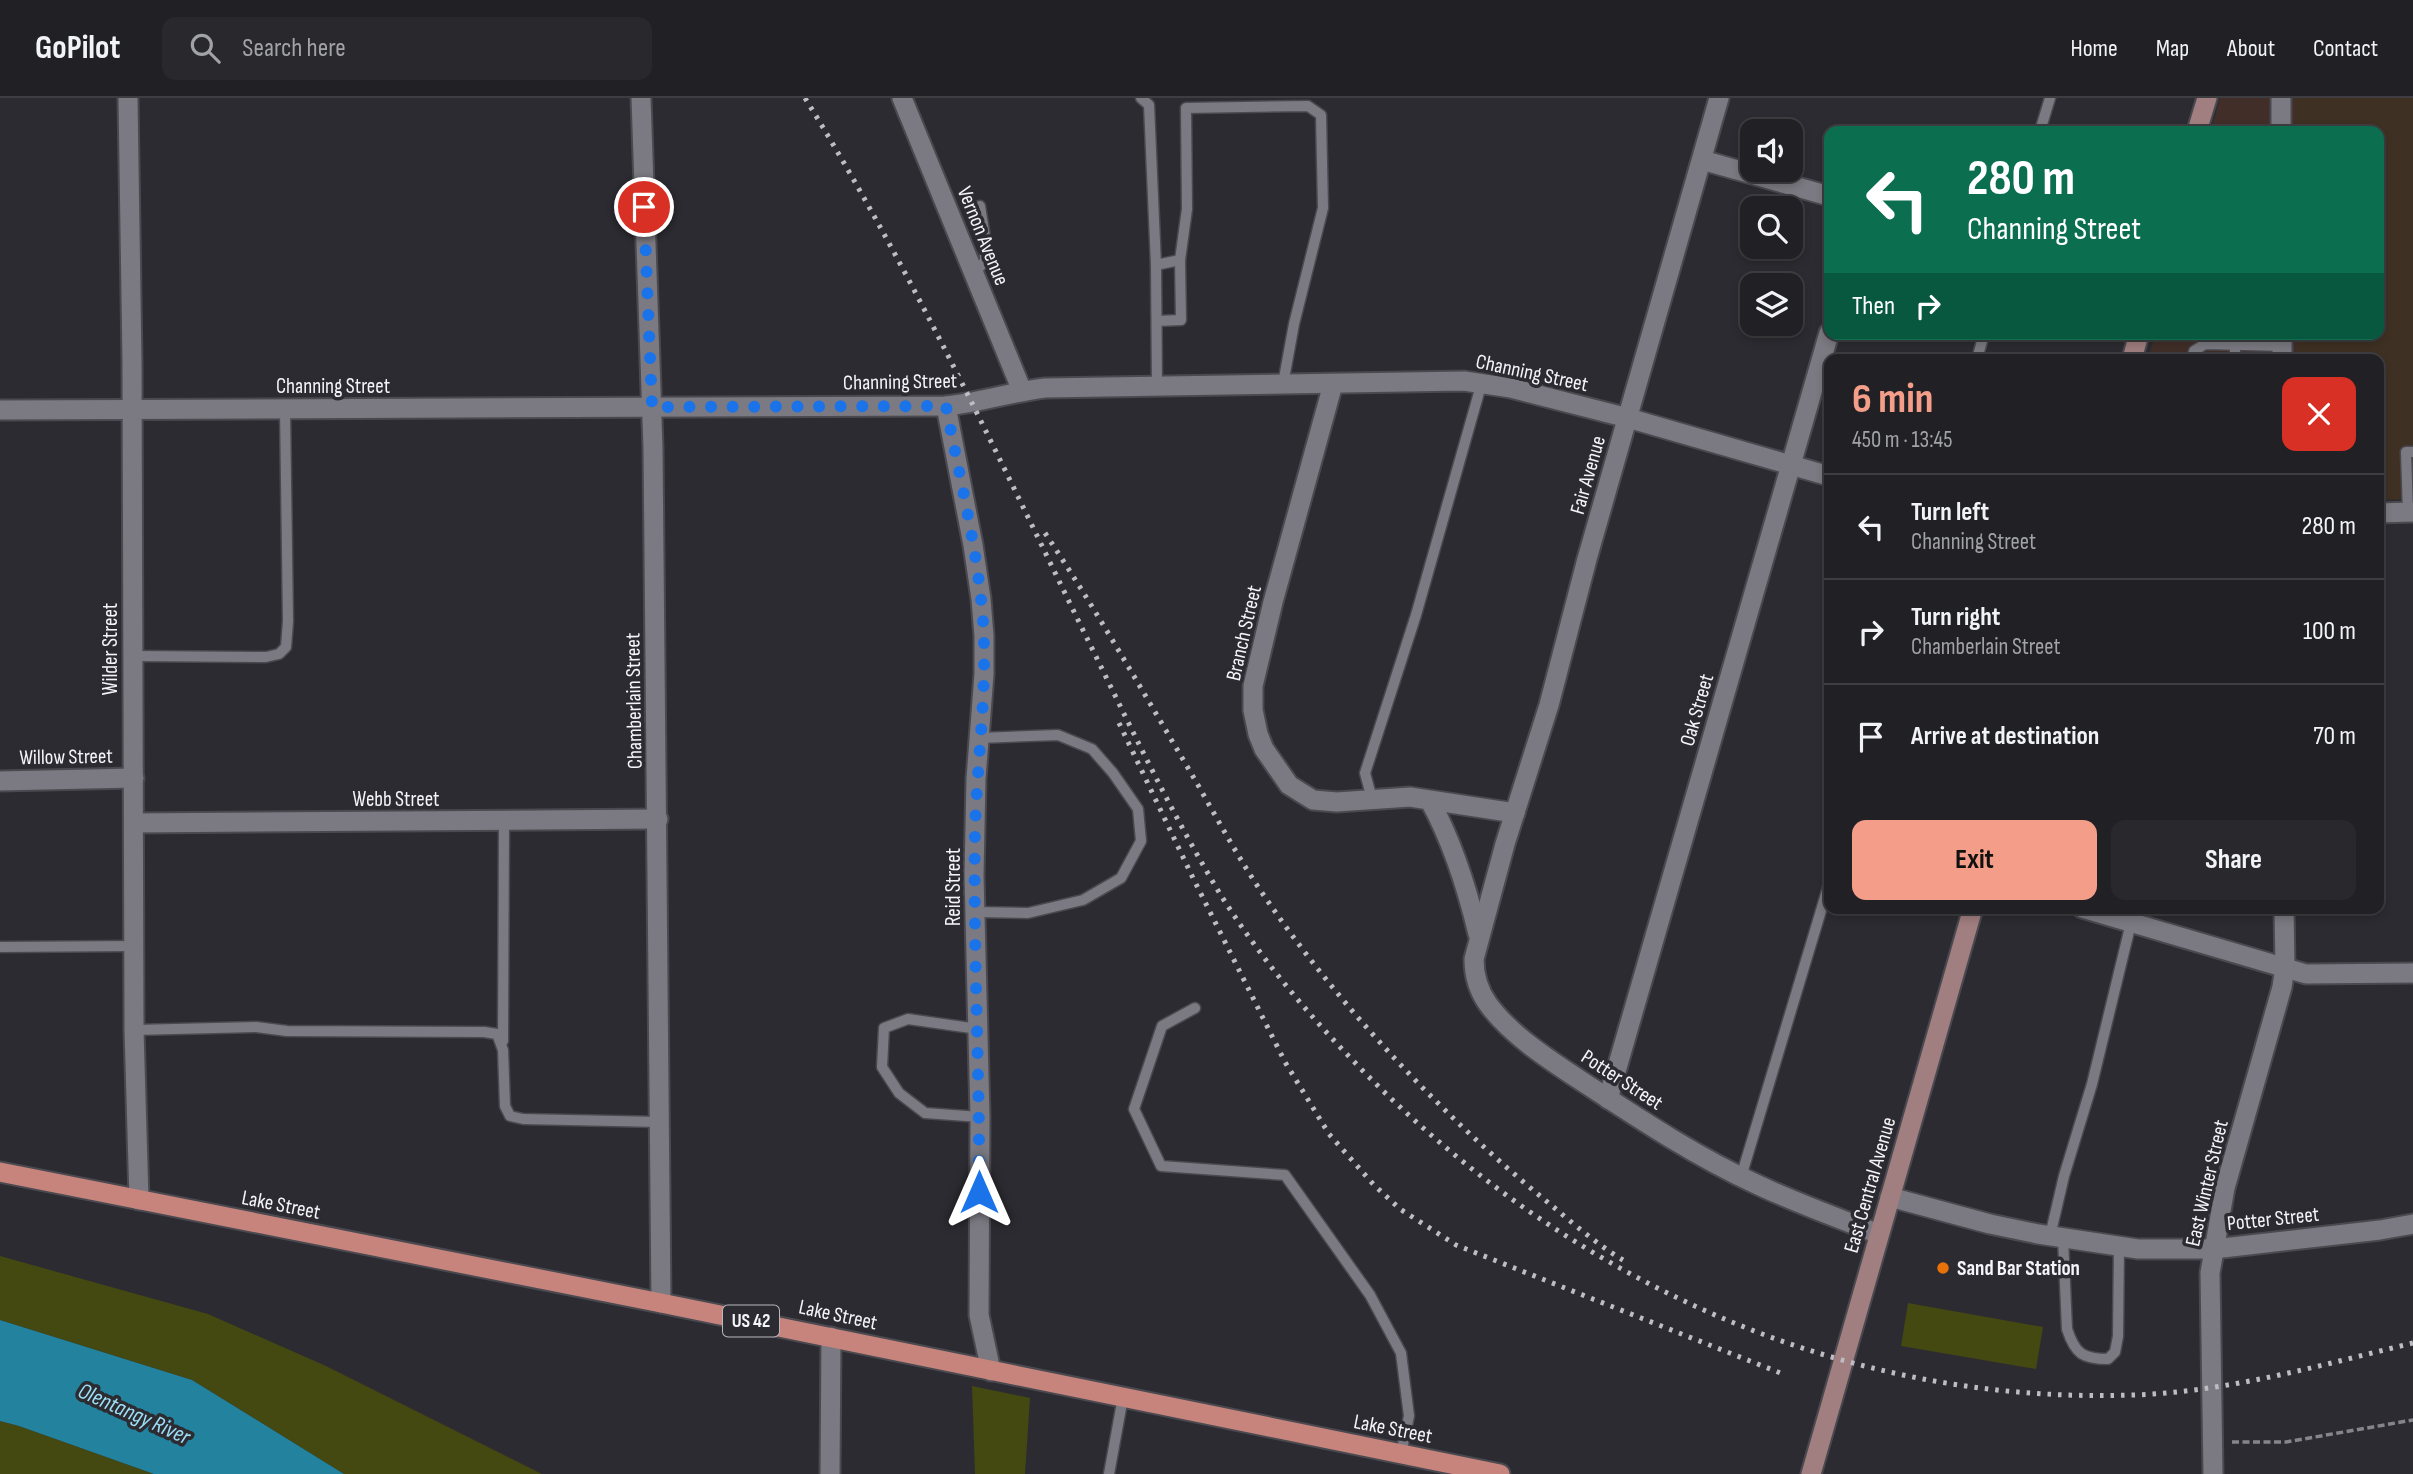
<!DOCTYPE html>
<meta charset="utf-8">
<style>
:root{--surface:#212025;--page:#29282d;--text:#f1f3f6;--muted:#a2a3a7;--line:#3e3e42;--accent:#f49e89}
body{margin:0;font-family:"Sofia Sans Condensed",sans-serif;background:var(--page);color:var(--text);height:100vh;display:flex;flex-direction:column;font-size:26px;white-space:nowrap}
*{box-sizing:border-box;margin:0}
p{font-size:23px;color:var(--muted)}
.icon{flex:none;width:38px;height:38px;fill:none;stroke:currentColor;stroke-width:2;stroke-linecap:round;stroke-linejoin:round}
.map{position:relative;flex:1;overflow:hidden}
.side{position:absolute;left:1824px;top:256px;width:560px;height:560px;display:flex;flex-direction:column;background:var(--surface);border-radius:14px;box-shadow:0 4px 10px #0003,0 0 0 2px var(--line)}
.side>*{flex:none}
.top-card{position:absolute;left:1824px;top:28px;width:560px;height:214px;border-radius:14px;box-shadow:0 4px 10px #0003,0 0 0 2px var(--line);background:#0b6e4f;color:#fff;overflow:hidden}
.tools{position:absolute;left:1740px;top:21px;display:grid;gap:14px}
.tools a{display:grid;place-items:center;width:63px;height:63px;border-radius:14px;background:var(--surface);box-shadow:0 4px 10px #0003,0 0 0 2px var(--line);font-size:35px}
.pin{position:absolute;display:grid;place-items:center;width:60px;height:60px;color:#fff;margin:-30px;border:4px solid #fff;border-radius:50%;box-shadow:0 2px 7px #0007}
.me{position:absolute;width:77px;margin:-38px;rotate:0deg;stroke-linejoin:round;filter:drop-shadow(0 0 5px #0008)}
.turn{display:flex;align-items:center;gap:24px;height:147px;padding:0 28px;font-size:32px}
.turn .icon{width:91px;height:91px;stroke-width:2.5}
.turn b{display:block;font-size:49px;line-height:60px}
.then{display:flex;align-items:center;height:66px;padding:0 28px;background:#0003;gap:14px;font-size:26px}
.round{display:grid;place-items:center;flex:none;width:74px;height:74px;border-radius:14px;background:var(--page)}
.overview{display:flex;align-items:center;justify-content:space-between;height:119px;padding:0 28px}
h1{font-size:42px;font-weight:700;line-height:52px;color:var(--accent)}
.primary-button{display:flex;gap:14px;margin-top:auto;padding:14px 28px}
.primary-button a{flex:1;height:80px;border-radius:14px;background:var(--accent);color:#111;font-size:28px;font-weight:700;line-height:80px;text-align:center}
.primary-button a+a{background:var(--page);color:var(--text)}
ul{padding:0;list-style:none}
li{display:flex;align-items:center;gap:21px;height:105px;padding:0 28px;border-top:2px solid var(--line)}
li div{flex:1}
li b{display:block;font-size:26px}
li em{font-style:normal}
header{display:flex;align-items:center;gap:42px;box-sizing:border-box;height:98px;padding:0 35px;background:var(--surface);border-bottom:2px solid var(--line)}
header strong{font-size:33px}
nav{display:flex;gap:38px;margin-inline-start:auto;font-size:24px}
.search{width:490px;height:63px;background:var(--page);display:flex;align-items:center;gap:18px;box-sizing:border-box;padding:0 24px;border-radius:14px;color:var(--muted);font-size:26px}
.map>svg:first-child{display:block}
</style>
<header>
<strong>GoPilot</strong>
<div class="search"><svg class="icon" aria-label="search" viewBox="0 0 24 24"><circle cx="10" cy="10" r="6"/><path d="M15 15l6 6"/></svg>Search here</div>
<nav><a>Home</a><a>Map</a><a>About</a><a>Contact</a></nav>
</header>
<div class="map">
<svg width="2413" height="1376" viewBox="0 0 2413 1376">
<rect width="100%" height="100%" fill="#2c2b31"/>
<g fill="#412e29">
<polygon points="2220,0 2296,0 2296,33 2211,33"/>
<polygon points="2155,236 2298,236 2298,261 2148,261"/>
</g>
<polygon fill="#3e3123" points="2296,0 2413,0 2413,401 2378,402 2378,261 2298,261 2298,236 2378,236 2378,33 2296,33"/>
<g fill="#444811">
<polygon points="0,1158 208,1216 326,1268 542,1376 344,1376 192,1282 0,1222"/>
<polygon points="1908,1205 2043,1229 2036,1271 1901,1248"/>
<polygon points="972,1288 1030,1300 1025,1376 975,1376"/>
<polygon points="0,1323 19,1328 154,1376 0,1376"/>
</g>
<polygon fill="#23839f" points="0,1222 192,1282 344,1376 154,1376 19,1328 0,1323"/>
<g fill="none" stroke-linecap="round" stroke-linejoin="round">
<g stroke="#4a494f" stroke-width="13">
<g id="service">
<polyline points="1141,0 1149,7 1156,167 1157,289"/>
<polyline points="2040,33 2050,0"/>
<polyline points="1156,167 1180,162"/>
<polyline points="974,175 985,163 985,139 980,108"/>
<polyline points="1157,223 1181,222 1180,162 1187,111 1186,10 1308,8 1321,17 1323,110 1294,226 1283,286"/>
<polyline points="1977,261 1984,236"/>
<polyline points="2192,261 2194,253 2205,246 2282,248"/>
<polyline points="2235,261 2235,247"/>
<polyline points="2408,414 2406,354 2413,354"/>
<polyline points="133,558 266,559 279,556 286,549 288,523 285,311"/>
<polyline points="1372,701 1365,675 1416,517 1482,284"/>
<polyline points="975,814 1028,815 1083,802 1121,780 1141,743 1138,711 1113,675 1092,651 1058,637 979,640"/>
<polyline points="0,849 134,848"/>
<polyline points="1195,910 1162,928 1134,1011 1161,1068 1285,1077 1370,1197 1401,1255 1409,1318 1401,1356"/>
<polyline points="978,931 908,921 884,930 882,969 899,995 925,1015 980,1019"/>
<polyline points="134,932 256,929 287,933 484,934 497,936 503,952 505,1008 510,1018 523,1021 660,1024"/>
<polyline points="503,943 504,723"/>
<polyline points="1741,1079 1829,786"/>
<polyline points="2050,1138 2064,1078 2092,986 2131,825"/>
<path d="M2063,1140L2067,1231C2075,1256 2083,1261 2108,1261L2115,1254L2118,1238L2119,1148"/>
<polyline points="1109,1376 1123,1299"/>
</g>
</g>
<g stroke="#4a494f" stroke-width="23">
<g id="minor">
<polyline points="128,0 132,264 134,932 139,1102"/>
<polyline points="641,0 653,350 661,1205"/>
<polyline points="902,0 1022,293"/>
<path d="M1719,0L1587,461L1549,607L1505,746L1474,861C1474,878 1478,892 1488,906C1511,938 1554,965 1586,986C1641,1022 1697,1059 1756,1086C1796,1105 1838,1120 1879,1136"/>
<polyline points="2281,0 2281,33"/>
<polyline points="1702,62 1829,98"/>
<polyline points="2282,261 2282,236"/>
<polyline points="1333,286 1273,504 1253,588 1253,612 1258,636 1264,651 1289,687 1313,702 1337,704 1410,699 1515,715"/>
<polyline points="946,308 973,447 981,501 984,538 984,576 976,681 974,777 980,1019 979,1217 991,1273"/>
<path d="M0,312L946,308C979,305 1011,294 1045,290L1464,283L1511,290L1628,320L1829,378"/>
<polyline points="2378,415 2413,414"/>
<polyline points="0,683 134,680"/>
<path d="M1430,703C1453,745 1467,790 1478,836"/>
<polyline points="134,725 658,721"/>
<polyline points="2082,810 2306,876 2413,875"/>
<polyline points="1608,1001 1829,235"/>
<polyline points="1890,1099 1990,1126 2038,1136 2138,1151 2214,1151 2380,1132 2413,1126"/>
<polyline points="830,1376 831,1239"/>
<polyline points="2213,1376 2210,1175 2225,1090 2282,889 2285,869 2284,810"/>
</g>
</g>
<g stroke="#4a494f" stroke-width="23">
<g id="secondary">
<polyline points="2197,33 2207,0"/>
<polyline points="2132,261 2139,236"/>
<polyline points="1811,1376 1973,810"/>
</g>
</g>
<g stroke="#4a494f" stroke-width="23">
<polyline id="primary" points="0,1074 661,1205 1500,1376"/>
</g>
<polyline stroke="#86858b" stroke-width="3.5" stroke-dasharray="7 3.5" stroke-linecap="butt" points="2232,1344 2286,1344 2413,1322"/>
<use href="#service" stroke="#7b7981" stroke-width="10"/>
<use href="#minor" stroke="#7b7981" stroke-width="19"/>
<use href="#secondary" stroke="#a17e7f" stroke-width="19"/>
<use href="#primary" stroke="#c7847c" stroke-width="19"/>
<g stroke="#bebdc3" stroke-width="5" stroke-dasharray="3.5 7" stroke-linecap="butt">
<path d="M805,0C909,168 993,348 1080,526C1125,617 1169,712 1222,799C1265,867 1317,927 1374,984C1577,1185 1844,1307 2133,1297C2228,1294 2321,1267 2413,1245"/>
<path d="M1045,435C1097,513 1143,594 1191,675C1216,718 1239,762 1267,802C1341,910 1439,1014 1539,1097C1566,1119 1593,1144 1623,1162"/>
<polyline points="1119,625 1193,780 1285,964 1329,1036 1374,1087 1400,1111 1456,1147 1783,1276"/>
</g>
</g>
<g fill="none" stroke-linecap="round" stroke-linejoin="round">
<path stroke="#1a73e8" stroke-width="12" stroke-dasharray="0 21.6" d="M644,109L652,309L946,308C958,372 974,436 981,501C990,578 977,656 975,734C973,854 980,974 979,1094"/>
</g>
<circle fill="#e8710a" stroke="#2c2b31" stroke-width="2.5" cx="1943" cy="1170" r="7"/>
<g text-anchor="middle" dominant-baseline="central" stroke-width="7" stroke-linejoin="round" paint-order="stroke">
<rect fill="#2c2b31" stroke="#b9b8bd" stroke-width="2" x="723" y="1207.5" width="56" height="31" rx="5"/>
<g font-size="19" font-weight="bold" fill="#f5f4f9">
<text x="751" y="1223">US 42</text>
</g>
<g font-size="21" fill="#f5f4f9" stroke="#2c2b31">
<text transform="translate(983 138) rotate(68)">Vernon Avenue</text>
<text transform="translate(1532 275) rotate(12)">Channing Street</text>
<text transform="translate(900 284) rotate(-1)">Channing Street</text>
<text x="333" y="288">Channing Street</text>
<text transform="translate(1588 377) rotate(-74)">Fair Avenue</text>
<text transform="translate(1244 535) rotate(-77)">Branch Street</text>
<text transform="translate(110 551) rotate(-90)">Wilder Street</text>
<text transform="translate(634 603) rotate(-91)">Chamberlain Street</text>
<text transform="translate(1697 612) rotate(-74)">Oak Street</text>
<text transform="translate(66 659) rotate(-1)">Willow Street</text>
<text x="396" y="701">Webb Street</text>
<text transform="translate(953 789) rotate(-90)">Reid Street</text>
<text transform="translate(1622 982) rotate(33)">Potter Street</text>
<text transform="translate(2207 1085) rotate(-77)">East Winter Street</text>
<text transform="translate(1870 1087) rotate(-74)">East Central Avenue</text>
<text transform="translate(281 1107) rotate(11)">Lake Street</text>
<text transform="translate(2273 1121) rotate(-6)">Potter Street</text>
<text transform="translate(838 1217) rotate(12)">Lake Street</text>
<text transform="translate(1393 1331) rotate(11)">Lake Street</text>
</g>
<g font-size="21" font-weight="bold" fill="#f5f4f9" stroke="#2c2b31" text-anchor="start">
<text x="1957" y="1170">Sand Bar Station</text>
</g>
<g font-size="23" font-style="italic" fill="#9cdff6" stroke="#2c2b31">
<text transform="translate(134 1316) rotate(24)">Olentangy River</text>
</g>
</g>
</svg>
<div class="tools">
<a><svg class="icon" aria-label="sound" viewBox="0 0 24 24"><path d="M4 9h4l5-4v14l-5-4H4zM17 9q2 3 0 6"/></svg></a>
<a><svg class="icon" aria-label="search" viewBox="0 0 24 24"><circle cx="10" cy="10" r="6"/><path d="M15 15l6 6"/></svg></a>
<a><svg class="icon" aria-label="layers" viewBox="0 0 24 24"><path d="M12 4l9 5-9 5-9-5zM3 14l9 5 9-5"/></svg></a>
</div>
<div class="pin" style="left:644px;top:109px;background:#d93025"><svg class="icon" aria-label="arrive" viewBox="0 0 24 24"><path d="M6 21V4h12l-3 4 3 4H6"/></svg></div>
<svg class="me" style="left:979px;top:1094px" viewBox="-20 -20 40 40"><path d="M0-17L14 15 0 8-14 15z" fill="#1a73e8" stroke="#fff" stroke-width="4"/></svg>
<div class="top-card">
<div class="turn"><svg class="icon" aria-label="left" viewBox="0 0 24 24"><path d="M17 20v-9H6M10 6l-5 5 5 5"/></svg><div><b>280 m</b>Channing Street</div></div>
<div class="then">Then<svg class="icon" aria-label="right" viewBox="0 0 24 24"><path d="M7 20v-9h11M14 6l5 5-5 5"/></svg></div>
</div>
<section class="side">
<div class="overview"><div><h1>6 min</h1><p>450 m · 13:45</p></div><a class="round" style="background:#d93025;color:#fff"><svg class="icon" aria-label="close" viewBox="0 0 24 24"><path d="M6 6l12 12M18 6L6 18"/></svg></a></div>
<ul>
<li><svg class="icon" aria-label="left" viewBox="0 0 24 24"><path d="M17 20v-9H6M10 6l-5 5 5 5"/></svg><div><b>Turn left</b><p>Channing Street</p></div><em>280 m</em></li>
<li><svg class="icon" aria-label="right" viewBox="0 0 24 24"><path d="M7 20v-9h11M14 6l5 5-5 5"/></svg><div><b>Turn right</b><p>Chamberlain Street</p></div><em>100 m</em></li>
<li><svg class="icon" aria-label="arrive" viewBox="0 0 24 24"><path d="M6 21V4h12l-3 4 3 4H6"/></svg><div><b>Arrive at destination</b></div><em>70 m</em></li>
</ul>
<div class="primary-button"><a>Exit</a><a>Share</a></div>
</section>
</div>
